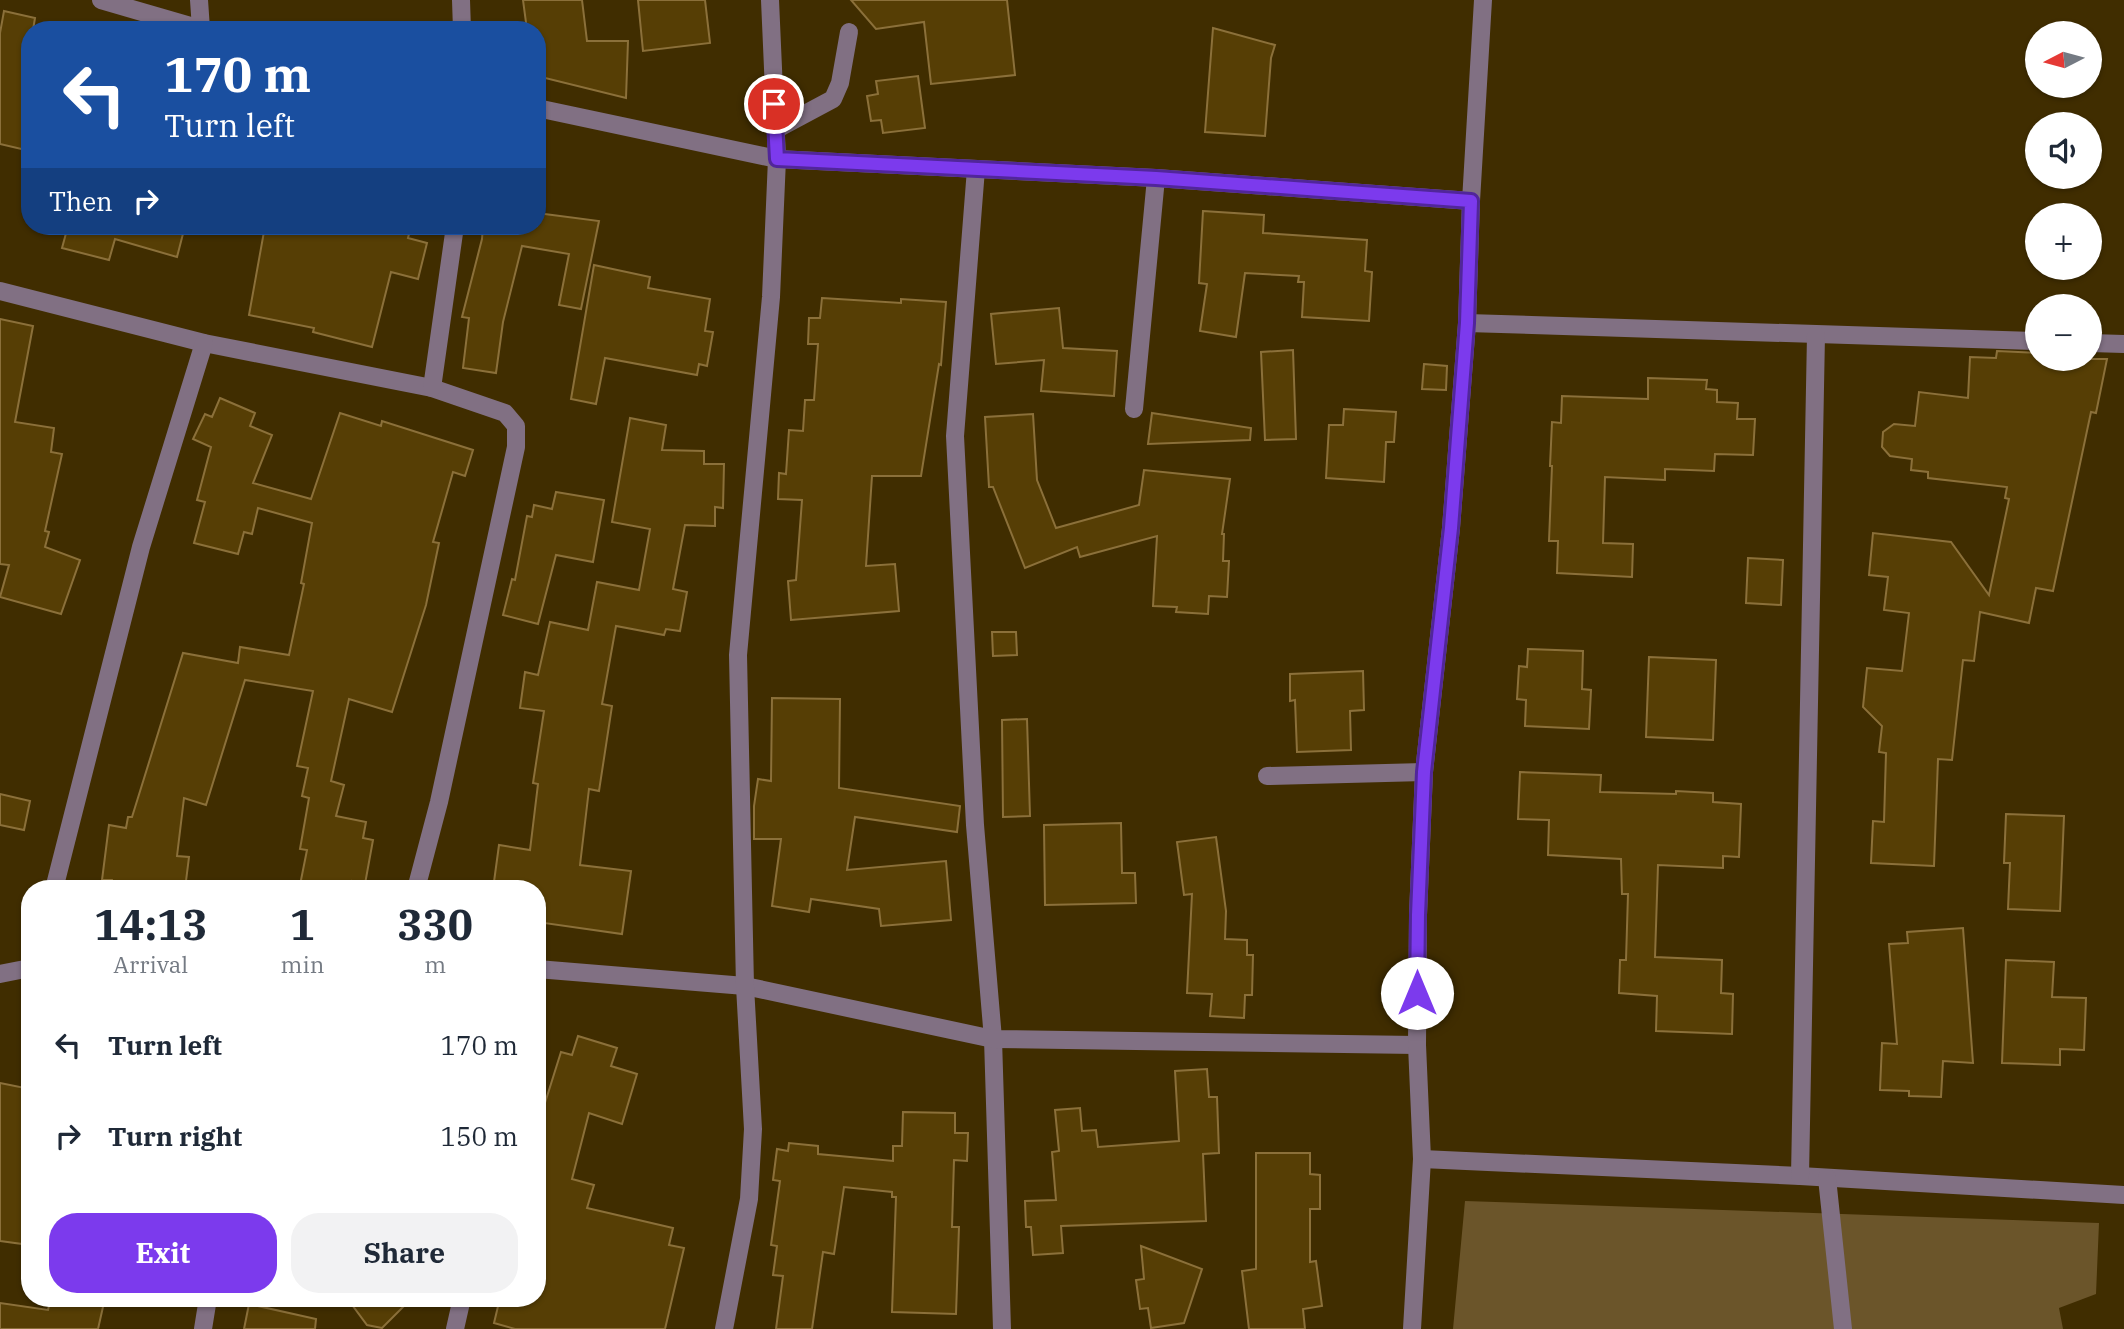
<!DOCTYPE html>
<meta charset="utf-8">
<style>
:root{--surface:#fff;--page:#f2f2f3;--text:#1f2937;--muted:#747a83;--accent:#7c3aed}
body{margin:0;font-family:"IBM Plex Serif",serif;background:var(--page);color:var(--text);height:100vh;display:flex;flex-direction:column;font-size:26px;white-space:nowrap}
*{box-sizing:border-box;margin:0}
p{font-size:23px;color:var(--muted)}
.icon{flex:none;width:38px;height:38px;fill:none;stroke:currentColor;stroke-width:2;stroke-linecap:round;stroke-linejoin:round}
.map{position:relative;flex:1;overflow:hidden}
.details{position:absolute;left:21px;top:880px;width:525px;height:427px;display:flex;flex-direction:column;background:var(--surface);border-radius:28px;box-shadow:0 2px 5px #0004}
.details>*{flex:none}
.banner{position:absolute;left:21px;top:21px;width:525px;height:214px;border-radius:28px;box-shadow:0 2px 5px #0004;background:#1a4fa0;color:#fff;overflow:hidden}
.needle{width:46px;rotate:264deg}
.buttons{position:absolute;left:2025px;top:21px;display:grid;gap:14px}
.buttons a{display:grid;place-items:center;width:77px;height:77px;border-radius:50%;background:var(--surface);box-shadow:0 2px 5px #0004;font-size:35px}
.pin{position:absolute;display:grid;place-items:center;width:60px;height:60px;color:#fff;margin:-30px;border:4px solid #fff;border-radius:50%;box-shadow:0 2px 7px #0007}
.me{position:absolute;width:77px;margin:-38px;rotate:0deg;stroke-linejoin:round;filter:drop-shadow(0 0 5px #0008)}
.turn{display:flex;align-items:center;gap:24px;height:147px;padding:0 28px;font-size:32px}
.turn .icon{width:91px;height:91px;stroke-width:2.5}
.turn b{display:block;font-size:49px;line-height:60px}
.then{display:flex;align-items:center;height:66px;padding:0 28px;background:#0003;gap:14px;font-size:26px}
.eta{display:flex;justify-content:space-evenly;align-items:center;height:119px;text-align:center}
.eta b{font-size:42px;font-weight:700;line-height:49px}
.button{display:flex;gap:14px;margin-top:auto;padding:14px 28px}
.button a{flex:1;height:80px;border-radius:28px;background:var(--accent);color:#fff;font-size:28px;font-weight:700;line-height:80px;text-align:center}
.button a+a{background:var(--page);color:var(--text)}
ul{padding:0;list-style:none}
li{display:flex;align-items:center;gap:21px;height:91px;padding:0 28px}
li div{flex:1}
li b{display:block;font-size:26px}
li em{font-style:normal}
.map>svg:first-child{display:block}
</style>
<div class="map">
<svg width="2124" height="1329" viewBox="0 0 2124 1329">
<rect width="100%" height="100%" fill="#402d00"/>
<polygon fill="#6b552a" points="1465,1201 2099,1223 2096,1294 2059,1308 2063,1329 1453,1329"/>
<g fill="#563e05" stroke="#8b703a" stroke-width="2">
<polygon points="523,0 582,0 587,41 628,41 626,98 537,76 537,30 527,30"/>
<polygon points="638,0 705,0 710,43 643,51"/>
<polygon points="851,0 1007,0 1015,75 931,84 924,22 876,29"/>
<polygon points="4,11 35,18 33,30 30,30 30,151 0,144 0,33"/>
<polygon points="1213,28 1275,45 1271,58 1265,136 1205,132"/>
<polygon points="918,76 925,128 883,133 881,120 871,121 867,96 878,94 876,81"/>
<polygon points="1203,211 1264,215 1263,233 1367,240 1365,271 1372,272 1369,321 1302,317 1304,282 1298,282 1299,276 1245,273 1236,337 1200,331 1207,284 1199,283"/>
<polygon points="537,213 599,221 581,309 559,305 569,254 522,246 503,322 496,373 463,368 469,318 462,317 482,239 483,226 537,226"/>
<polygon points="68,226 185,226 177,257 115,239 109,260 62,248"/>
<polygon points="265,226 411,226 408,238 427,243 418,279 391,272 372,347 313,332 314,328 249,315"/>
<polygon points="594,265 650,277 648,288 710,299 705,331 713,332 707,366 699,364 697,375 605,358 596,404 571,399"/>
<polygon points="822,298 901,303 901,299 946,302 941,365 939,364 921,476 872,476 866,566 895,564 899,611 791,620 788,581 796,580 802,500 778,499 779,473 786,474 789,430 803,431 805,400 814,400 818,344 808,344 809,318 820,318"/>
<polygon points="1059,308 1063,348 1117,351 1114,396 1041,391 1044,360 996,364 991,314"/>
<polygon points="0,319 33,326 15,422 54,428 51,452 62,454 45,531 49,532 45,547 80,560 61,614 0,597 9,565 0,564"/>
<polygon points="1293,350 1296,439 1265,440 1261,352"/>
<polygon points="1997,351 2037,353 2037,359 2107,359 2096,413 2091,412 2053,591 2036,588 2029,623 1980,612 1974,661 1963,660 1952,760 1938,759 1934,866 1871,863 1873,821 1884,822 1886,753 1879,752 1882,726 1863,707 1867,668 1902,671 1909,613 1884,610 1888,577 1869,575 1873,533 1951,542 1989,595 2009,499 2005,498 2007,487 1928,478 1928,472 1911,470 1912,459 1890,456 1882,447 1883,432 1894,424 1915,426 1919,392 1968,398 1970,357 1996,358"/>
<polygon points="1424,364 1447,366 1446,390 1422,389"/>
<polygon points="1648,378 1707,380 1706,389 1717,390 1717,402 1738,403 1737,419 1755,419 1753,455 1715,454 1714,471 1665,469 1665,480 1605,477 1603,543 1633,544 1632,577 1557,573 1558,541 1549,541 1552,466 1550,466 1552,422 1561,423 1562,396 1648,399"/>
<polygon points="220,398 255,413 250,426 272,435 253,483 311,499 340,413 381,426 382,421 473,450 465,476 453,472 433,542 439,543 426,605 392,712 349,699 331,781 344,785 336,816 366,822 363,838 373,840 365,884 352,881 350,889 321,889 300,885 307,850 300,849 309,798 302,796 308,768 297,766 313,691 245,680 206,805 184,798 177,856 189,857 185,889 114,889 112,880 102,880 109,825 126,828 128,817 132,817 183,653 238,663 240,647 289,655 304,584 301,583 312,523 258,508 252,534 244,532 238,554 194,543 205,502 197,500 211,447 193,439 205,414 212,417"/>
<polygon points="1344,409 1396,412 1394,442 1386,442 1384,482 1326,478 1329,425 1343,425"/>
<polygon points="1152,413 1251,428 1250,440 1148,444"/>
<polygon points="1033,414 1037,480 1056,528 1139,505 1144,470 1230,479 1222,534 1224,534 1223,561 1229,561 1227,597 1209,596 1208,614 1176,612 1177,607 1153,606 1157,536 1080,557 1077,547 1025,568 993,487 989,487 985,417"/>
<polygon points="630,418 666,425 662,450 704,451 704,464 724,464 723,508 715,507 715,526 685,525 673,589 687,592 680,631 666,629 664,635 616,626 602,704 612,706 599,791 589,789 580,865 631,871 622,934 537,922 537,889 493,889 499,845 530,850 538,784 533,783 544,711 520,708 525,672 538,675 550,622 588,630 597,582 639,590 650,529 612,522"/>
<polygon points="556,492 604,500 593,562 556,555 538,624 503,615 512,579 515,580 527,516 532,517 534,505 552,509"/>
<polygon points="1748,558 1783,560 1781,605 1746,603"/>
<polygon points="992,632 1016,632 1017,655 993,656"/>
<polygon points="1528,649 1583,651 1582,689 1591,690 1589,729 1525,726 1526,700 1517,699 1519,666 1527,667"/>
<polygon points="1649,657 1716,660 1713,740 1646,737"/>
<polygon points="1363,671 1364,710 1350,711 1351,750 1297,752 1295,700 1290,701 1290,674"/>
<polygon points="772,698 840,699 839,788 960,806 957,832 855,817 847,870 946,861 951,920 881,926 879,909 811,899 809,912 772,906 781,839 754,839 754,806 758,779 771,781"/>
<polygon points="1027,719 1030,816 1003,817 1002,720"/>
<polygon points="1520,772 1601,775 1600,792 1676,794 1676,791 1713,793 1713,802 1741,804 1739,857 1723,856 1723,868 1658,865 1655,957 1722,960 1721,993 1733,994 1732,1034 1656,1031 1657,996 1619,993 1620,960 1626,960 1628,894 1622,894 1621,859 1548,855 1549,820 1518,819"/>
<polygon points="0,794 30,801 24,830 0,825"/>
<polygon points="2006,814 2064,816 2060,911 2008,909 2010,863 2004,863"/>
<polygon points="1121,823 1122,873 1135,873 1136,903 1045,905 1044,825"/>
<polygon points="1216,837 1226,911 1225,939 1247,940 1247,955 1253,955 1252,995 1245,995 1244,1018 1210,1016 1212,994 1187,993 1192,894 1184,895 1177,842"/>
<polygon points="1963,928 1973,1063 1943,1061 1941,1097 1909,1096 1909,1091 1880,1090 1882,1043 1897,1044 1889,944 1908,943 1907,932"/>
<polygon points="2006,960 2054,962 2052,997 2086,998 2084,1050 2060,1049 2060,1065 2002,1063"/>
<polygon points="578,1036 617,1048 611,1066 637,1074 622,1124 589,1113 572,1179 594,1185 587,1208 673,1228 669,1245 684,1248 665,1329 515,1329 494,1323 500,1298 537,1298 537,1104 544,1106 561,1052 572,1055"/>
<polygon points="1207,1069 1209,1097 1217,1097 1219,1153 1203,1154 1206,1221 1061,1226 1063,1253 1033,1255 1031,1227 1026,1227 1025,1201 1056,1200 1052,1152 1059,1151 1055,1110 1080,1108 1082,1131 1096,1130 1098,1147 1179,1141 1175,1071"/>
<polygon points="0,1083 30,1089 30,1245 0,1241"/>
<polygon points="903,1112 955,1113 955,1133 968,1133 967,1161 954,1160 952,1227 959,1227 956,1314 892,1312 896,1197 892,1197 892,1192 844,1187 834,1254 823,1252 812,1329 776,1329 783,1276 773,1275 777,1246 771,1245 780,1181 773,1180 777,1149 788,1151 789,1143 818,1146 818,1154 893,1161 893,1146 902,1146"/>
<polygon points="1256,1153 1310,1153 1310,1174 1320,1175 1320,1209 1310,1209 1310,1262 1316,1261 1322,1306 1303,1309 1305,1329 1249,1329 1242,1271 1256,1269"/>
<polygon points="1141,1246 1202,1269 1184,1323 1151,1328 1148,1308 1140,1309 1136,1280 1144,1279"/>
<polygon points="51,1298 105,1298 98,1329 0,1329 0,1303 48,1310"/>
<polygon points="347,1298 412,1298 382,1328 367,1325"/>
<polygon points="249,1304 316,1319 315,1329 244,1329"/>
</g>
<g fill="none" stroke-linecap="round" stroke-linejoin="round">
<g stroke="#817083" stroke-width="18">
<polyline points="101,0 204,30"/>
<polyline points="199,0 201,29"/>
<polyline points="461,0 462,30"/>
<polyline points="537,108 777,159 1156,178 1471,201"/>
<polyline points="775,130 833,99 840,83 849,32"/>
<polyline points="976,169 955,436 975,825 993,1039 1002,1329"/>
<polyline points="0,291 204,343 432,388 505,413 516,426 516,447 439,802 416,889"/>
<polyline points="1467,323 2037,341"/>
<polyline points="2090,343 2124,344"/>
<polyline points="432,388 455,226"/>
<polyline points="1134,409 1156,178"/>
<polyline points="1267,776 1424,772"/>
<polyline points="54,889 141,547 204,343"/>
<polyline points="537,969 745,986 993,1039 1417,1045"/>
<polyline points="0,974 30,968"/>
<polyline points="1422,1159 1800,1176 2124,1195"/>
<polyline points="1800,1176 1816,335"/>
<polyline points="1827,1178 1843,1329"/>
<polyline points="203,1329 208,1298"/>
<polyline points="455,1329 462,1298"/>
<polyline points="724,1329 749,1199 753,1129 745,986 738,655 771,297 777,159 770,0"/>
<polyline points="1412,1329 1422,1159 1417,1045 1418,915 1424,772 1451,528 1467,323 1471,201 1483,0"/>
</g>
</g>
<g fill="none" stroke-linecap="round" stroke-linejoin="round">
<g stroke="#51269a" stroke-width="18">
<polyline id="route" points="774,104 777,159 1156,178 1471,201 1467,323 1451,528 1424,772 1418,915 1417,993"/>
</g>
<use href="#route" stroke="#7c3aed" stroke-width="12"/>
</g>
</svg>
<div class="buttons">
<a><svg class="needle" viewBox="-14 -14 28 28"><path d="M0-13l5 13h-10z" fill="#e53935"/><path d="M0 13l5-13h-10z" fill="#747a83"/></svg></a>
<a><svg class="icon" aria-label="sound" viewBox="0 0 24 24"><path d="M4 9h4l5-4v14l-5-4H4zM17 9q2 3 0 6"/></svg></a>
<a>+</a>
<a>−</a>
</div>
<div class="pin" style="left:774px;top:104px;background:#d93025"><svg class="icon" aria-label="arrive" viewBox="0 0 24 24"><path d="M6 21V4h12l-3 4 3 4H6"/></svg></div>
<svg class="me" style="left:1417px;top:993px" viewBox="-20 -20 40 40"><circle r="19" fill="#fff"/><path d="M0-13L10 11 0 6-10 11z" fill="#7c3aed"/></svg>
<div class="banner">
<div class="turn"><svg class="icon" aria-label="left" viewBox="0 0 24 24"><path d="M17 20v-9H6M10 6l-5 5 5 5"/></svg><div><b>170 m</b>Turn left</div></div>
<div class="then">Then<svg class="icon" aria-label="right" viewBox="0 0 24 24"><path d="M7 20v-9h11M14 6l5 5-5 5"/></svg></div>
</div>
<section class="details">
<div class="eta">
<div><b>14:13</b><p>Arrival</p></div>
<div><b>1</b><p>min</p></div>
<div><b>330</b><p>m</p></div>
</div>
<ul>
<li><svg class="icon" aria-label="left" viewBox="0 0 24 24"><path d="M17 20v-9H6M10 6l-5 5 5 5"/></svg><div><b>Turn left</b></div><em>170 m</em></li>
<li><svg class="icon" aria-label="right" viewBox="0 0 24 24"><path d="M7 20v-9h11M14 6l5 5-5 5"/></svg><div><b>Turn right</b></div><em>150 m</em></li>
</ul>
<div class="button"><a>Exit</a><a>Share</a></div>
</section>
</div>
